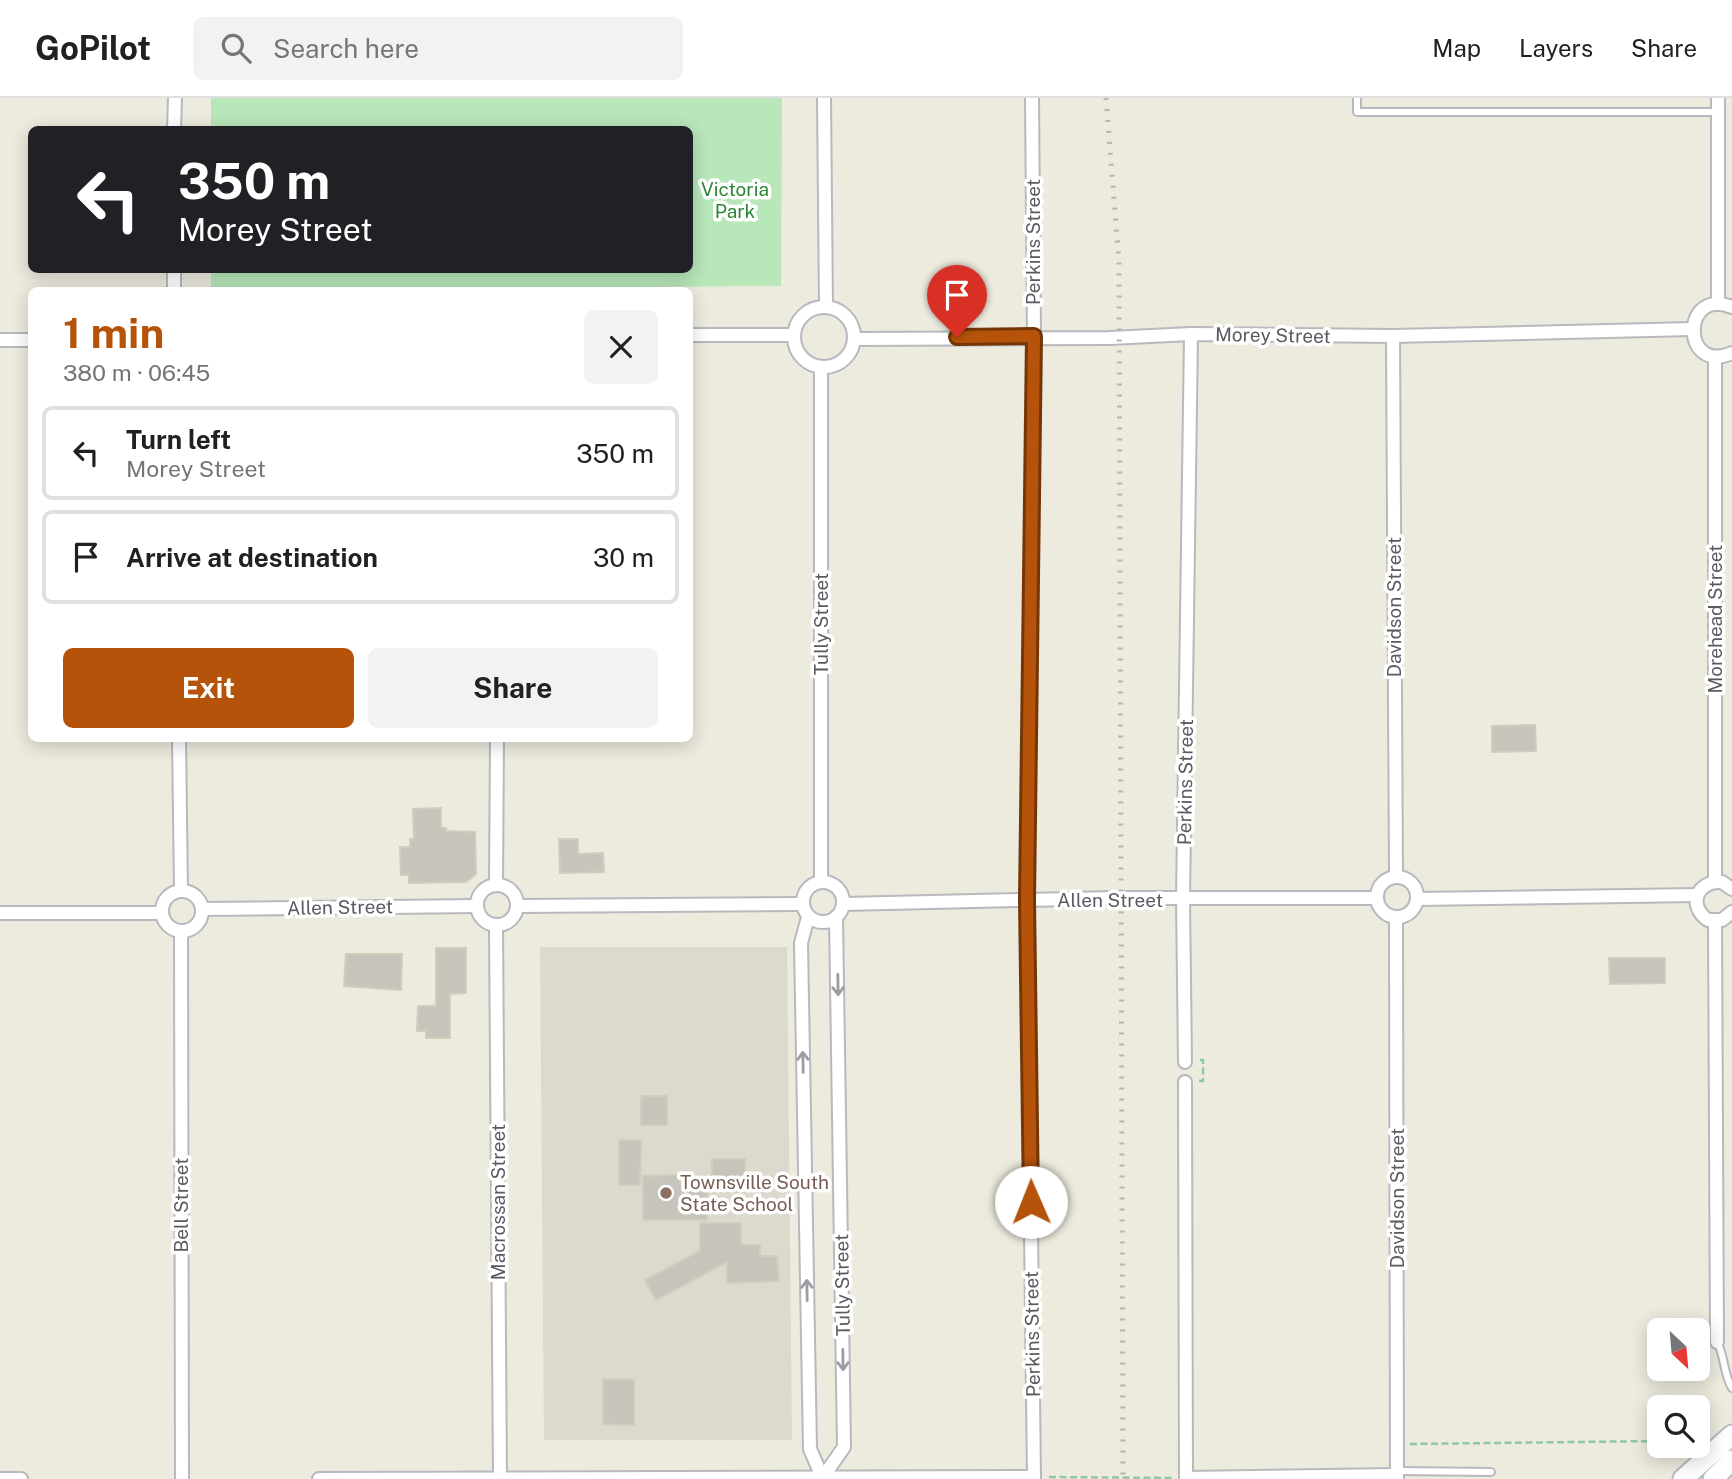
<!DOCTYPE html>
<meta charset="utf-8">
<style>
:root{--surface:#fff;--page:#f2f2f2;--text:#202124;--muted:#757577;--line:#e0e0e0;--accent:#b45309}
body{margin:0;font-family:"Public Sans",sans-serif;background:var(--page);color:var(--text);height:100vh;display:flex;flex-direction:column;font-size:26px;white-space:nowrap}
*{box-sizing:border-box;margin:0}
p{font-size:23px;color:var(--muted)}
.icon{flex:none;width:38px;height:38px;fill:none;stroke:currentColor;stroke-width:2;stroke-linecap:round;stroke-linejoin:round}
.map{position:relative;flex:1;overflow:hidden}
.side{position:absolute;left:28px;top:189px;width:665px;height:455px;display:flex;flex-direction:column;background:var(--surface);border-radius:10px;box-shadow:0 4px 18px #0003}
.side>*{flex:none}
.banner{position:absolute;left:28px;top:28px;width:665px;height:147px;border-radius:10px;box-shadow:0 4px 18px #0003;background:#202124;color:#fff;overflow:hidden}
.needle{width:46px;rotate:154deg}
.fabs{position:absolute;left:1647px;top:1220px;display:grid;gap:14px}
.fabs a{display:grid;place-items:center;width:63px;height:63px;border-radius:10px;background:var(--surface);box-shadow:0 4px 18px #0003;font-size:35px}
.pin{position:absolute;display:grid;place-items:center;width:60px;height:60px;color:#fff;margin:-72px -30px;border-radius:50% 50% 50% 0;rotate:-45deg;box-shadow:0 0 7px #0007}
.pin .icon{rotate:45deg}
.me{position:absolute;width:77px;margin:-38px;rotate:359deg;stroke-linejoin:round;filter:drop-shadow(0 0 5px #0008)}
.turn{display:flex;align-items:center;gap:24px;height:147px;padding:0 35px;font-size:32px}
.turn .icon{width:91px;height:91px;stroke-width:2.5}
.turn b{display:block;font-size:49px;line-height:60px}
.round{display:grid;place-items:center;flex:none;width:74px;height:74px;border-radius:10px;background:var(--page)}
.headline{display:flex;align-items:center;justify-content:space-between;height:119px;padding:0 35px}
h1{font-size:42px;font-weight:700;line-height:52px;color:var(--accent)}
.action{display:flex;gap:14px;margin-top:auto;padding:14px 35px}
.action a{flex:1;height:80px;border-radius:10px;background:var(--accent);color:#fff;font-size:28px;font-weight:700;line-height:80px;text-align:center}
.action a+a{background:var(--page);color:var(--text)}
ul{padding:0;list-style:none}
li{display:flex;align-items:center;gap:21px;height:94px;margin:0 14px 10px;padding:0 21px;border:4px solid var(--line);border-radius:10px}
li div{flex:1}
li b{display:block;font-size:26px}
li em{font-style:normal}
header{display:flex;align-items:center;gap:42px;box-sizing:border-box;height:98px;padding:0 35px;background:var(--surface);border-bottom:2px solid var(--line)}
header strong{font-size:33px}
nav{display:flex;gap:38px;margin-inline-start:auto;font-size:24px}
.search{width:490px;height:63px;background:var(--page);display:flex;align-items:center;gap:18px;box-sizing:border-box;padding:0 24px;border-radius:10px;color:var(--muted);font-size:26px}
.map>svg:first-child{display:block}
</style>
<header>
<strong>GoPilot</strong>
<div class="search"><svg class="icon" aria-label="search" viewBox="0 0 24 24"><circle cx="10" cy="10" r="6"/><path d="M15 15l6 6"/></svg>Search here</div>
<nav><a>Map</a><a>Layers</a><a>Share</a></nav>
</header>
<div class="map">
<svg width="1732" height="1381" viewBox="0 0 1732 1381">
<rect width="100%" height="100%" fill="#edeade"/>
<polygon fill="#dcd9cd" points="540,849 787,849 792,1342 544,1342"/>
<polygon fill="#b8e7ba" points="211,0 782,0 781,188 211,192 211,172 690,172 690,32 211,31"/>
<g fill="#c7c4bb" stroke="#d1ccbc" stroke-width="2">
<polygon points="1535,627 1536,653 1492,654 1492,628"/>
<polygon points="441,710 441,730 446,730 446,733 475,734 476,776 466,784 409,785 409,777 401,777 400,749 410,749 410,741 414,741 413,711"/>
<polygon points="559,741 578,741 578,756 603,755 604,774 560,775"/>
<polygon points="436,850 466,850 466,895 450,896 450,940 426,940 426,933 417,933 418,908 436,908"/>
<polygon points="346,856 402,856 401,892 344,888"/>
<polygon points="1609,860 1665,860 1665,885 1610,886"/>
<rect x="641" y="998" width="26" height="29"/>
<polygon points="619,1042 641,1042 640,1087 619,1087"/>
<rect x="712" y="1061" width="33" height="33"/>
<polygon points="680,1077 680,1086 707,1086 707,1122 643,1122 643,1078"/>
<polygon points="700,1125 741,1125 741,1147 760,1147 760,1158 777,1158 779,1183 730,1185 727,1184 727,1164 656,1202 645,1182 700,1153"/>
<polygon points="603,1281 634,1282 634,1327 603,1326"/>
</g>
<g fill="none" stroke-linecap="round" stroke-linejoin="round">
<g stroke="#b7b9bf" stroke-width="10">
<g id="service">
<polyline points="1357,0 1357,14 1718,14"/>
<path d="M1717,1244C1725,1258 1723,1275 1732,1290"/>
<polyline points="1397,1373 1491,1374"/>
</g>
</g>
<g stroke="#b7b9bf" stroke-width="16">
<g id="minor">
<polyline points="824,0 826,208"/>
<polyline points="174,32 175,0"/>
<polyline points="174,192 174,172"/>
<polyline points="1718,206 1718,0"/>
<circle cx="824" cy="239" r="30"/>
<path d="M1732,209C1681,188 1681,277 1732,255"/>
<polyline points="690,237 793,237"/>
<polyline points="1393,238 1396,779"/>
<polyline points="854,241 1110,240 1191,236 1393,238 1692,231"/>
<polyline points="0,242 32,242"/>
<polyline points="179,640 181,793"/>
<circle cx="1397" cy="799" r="20"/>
<polyline points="1715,783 1715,259"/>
<polyline points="821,784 821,269"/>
<circle cx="823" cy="804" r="20"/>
<polyline points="496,786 497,640"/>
<circle cx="497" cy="807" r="20"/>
<path d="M1732,791L1722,784C1697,782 1687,808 1708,822H1722L1732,814"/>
<circle cx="182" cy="813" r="20"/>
<polyline points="1417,801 1697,797"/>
<polyline points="843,806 1113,800 1377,800"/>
<polyline points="518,808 802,806"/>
<polyline points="202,811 477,808"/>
<polyline points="0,815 162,815"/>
<polyline points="808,819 801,845 810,1351 823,1381"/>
<polyline points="1396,819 1397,1381"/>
<polyline points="1715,823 1717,1244"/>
<polyline points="496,827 500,1381"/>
<polyline points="181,833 182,1381"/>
<polyline points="1185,964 1183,801 1191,236"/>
<polyline points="1185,984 1186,1381"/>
<polyline points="823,1379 844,1349 836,819"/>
<polyline points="1186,1380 1397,1377"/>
<polyline points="0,1381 21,1381"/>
<polyline points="319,1381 1034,1379 1027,802 1034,238 1032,0"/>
</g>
</g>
<g stroke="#b7bbc2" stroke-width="23">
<g id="secondary">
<polyline points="1683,1381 1732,1337"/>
<polyline points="1713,1381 1732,1362"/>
</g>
</g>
<g stroke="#91c8a3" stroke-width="2.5" stroke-dasharray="7 3.5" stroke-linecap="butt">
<polyline points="1199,983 1203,983 1203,962 1200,962"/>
<polyline points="1410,1346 1659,1343"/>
<polyline points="1049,1379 1172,1380"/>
</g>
<use href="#service" stroke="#fff" stroke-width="6"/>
<use href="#minor" stroke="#fff" stroke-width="12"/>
<use href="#secondary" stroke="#fff" stroke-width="19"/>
<polyline stroke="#b3b4b4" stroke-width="5" stroke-dasharray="2 9" stroke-linecap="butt" points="1106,0 1119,164 1123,1381"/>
</g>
<defs><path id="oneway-shaft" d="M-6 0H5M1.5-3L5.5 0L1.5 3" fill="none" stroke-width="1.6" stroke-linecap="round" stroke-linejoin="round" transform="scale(1.75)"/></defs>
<g stroke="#9b9da0">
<use href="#oneway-shaft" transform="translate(838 887) rotate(89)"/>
<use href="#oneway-shaft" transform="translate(803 964) rotate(-91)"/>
<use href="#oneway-shaft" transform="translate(807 1192) rotate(-91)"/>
<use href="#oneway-shaft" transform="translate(843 1262) rotate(89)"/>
</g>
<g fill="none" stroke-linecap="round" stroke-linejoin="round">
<g stroke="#753606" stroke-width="18">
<polyline id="route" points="957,239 1034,238 1027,802 1031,1104"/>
</g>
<use href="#route" stroke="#b45309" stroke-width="12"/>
</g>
<circle fill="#8d6e63" stroke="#fff" stroke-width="2.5" cx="666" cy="1095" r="7"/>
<g text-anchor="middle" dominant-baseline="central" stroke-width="7" stroke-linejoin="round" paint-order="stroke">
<g font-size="19" fill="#2d8436" stroke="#fff">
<text x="735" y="91">Victoria<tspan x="735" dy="22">Park</tspan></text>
</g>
<g font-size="19" fill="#585b61" stroke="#fff">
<text transform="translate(1033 144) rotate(-90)">Perkins Street</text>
<text transform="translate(1273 237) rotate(1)">Morey Street</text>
<text transform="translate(1394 509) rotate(-90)">Davidson Street</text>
<text transform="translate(1715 521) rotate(-90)">Morehead Street</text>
<text transform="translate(821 526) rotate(-90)">Tully Street</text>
<text transform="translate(1185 684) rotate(-89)">Perkins Street</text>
<text x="1110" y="802">Allen Street</text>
<text transform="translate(340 809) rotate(-1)">Allen Street</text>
<text transform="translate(1397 1100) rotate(-90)">Davidson Street</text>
<text transform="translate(498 1104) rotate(-90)">Macrossan Street</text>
<text transform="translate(181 1107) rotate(-90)">Bell Street</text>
<text transform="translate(842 1187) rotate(-91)">Tully Street</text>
<text transform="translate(1032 1236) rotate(-91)">Perkins Street</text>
</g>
<g font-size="19" fill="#785e54" stroke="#fff" text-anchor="start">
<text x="680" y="1084">Townsville South<tspan x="680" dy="22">State School</tspan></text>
</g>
</g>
</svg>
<div class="fabs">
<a><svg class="needle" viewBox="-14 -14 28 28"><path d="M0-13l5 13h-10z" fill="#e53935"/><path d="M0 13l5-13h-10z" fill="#757577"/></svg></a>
<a><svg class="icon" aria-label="search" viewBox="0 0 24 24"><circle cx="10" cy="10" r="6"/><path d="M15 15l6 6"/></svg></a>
</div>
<div class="pin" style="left:957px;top:239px;background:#d93025"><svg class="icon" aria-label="arrive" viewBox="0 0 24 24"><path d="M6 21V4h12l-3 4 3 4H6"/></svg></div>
<svg class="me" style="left:1031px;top:1104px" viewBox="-20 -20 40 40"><circle r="19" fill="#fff"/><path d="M0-13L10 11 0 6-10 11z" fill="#b45309"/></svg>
<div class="banner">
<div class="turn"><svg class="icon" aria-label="left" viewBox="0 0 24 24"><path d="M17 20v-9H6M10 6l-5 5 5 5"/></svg><div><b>350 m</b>Morey Street</div></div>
</div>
<section class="side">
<div class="headline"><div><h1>1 min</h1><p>380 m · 06:45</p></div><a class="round"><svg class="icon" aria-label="close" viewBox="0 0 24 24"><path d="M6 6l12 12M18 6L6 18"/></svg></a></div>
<ul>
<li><svg class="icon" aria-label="left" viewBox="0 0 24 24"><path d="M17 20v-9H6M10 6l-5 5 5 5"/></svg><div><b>Turn left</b><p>Morey Street</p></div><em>350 m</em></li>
<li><svg class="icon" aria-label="arrive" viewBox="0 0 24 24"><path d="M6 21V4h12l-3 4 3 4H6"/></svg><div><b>Arrive at destination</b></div><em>30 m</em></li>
</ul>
<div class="action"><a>Exit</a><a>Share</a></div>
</section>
</div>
